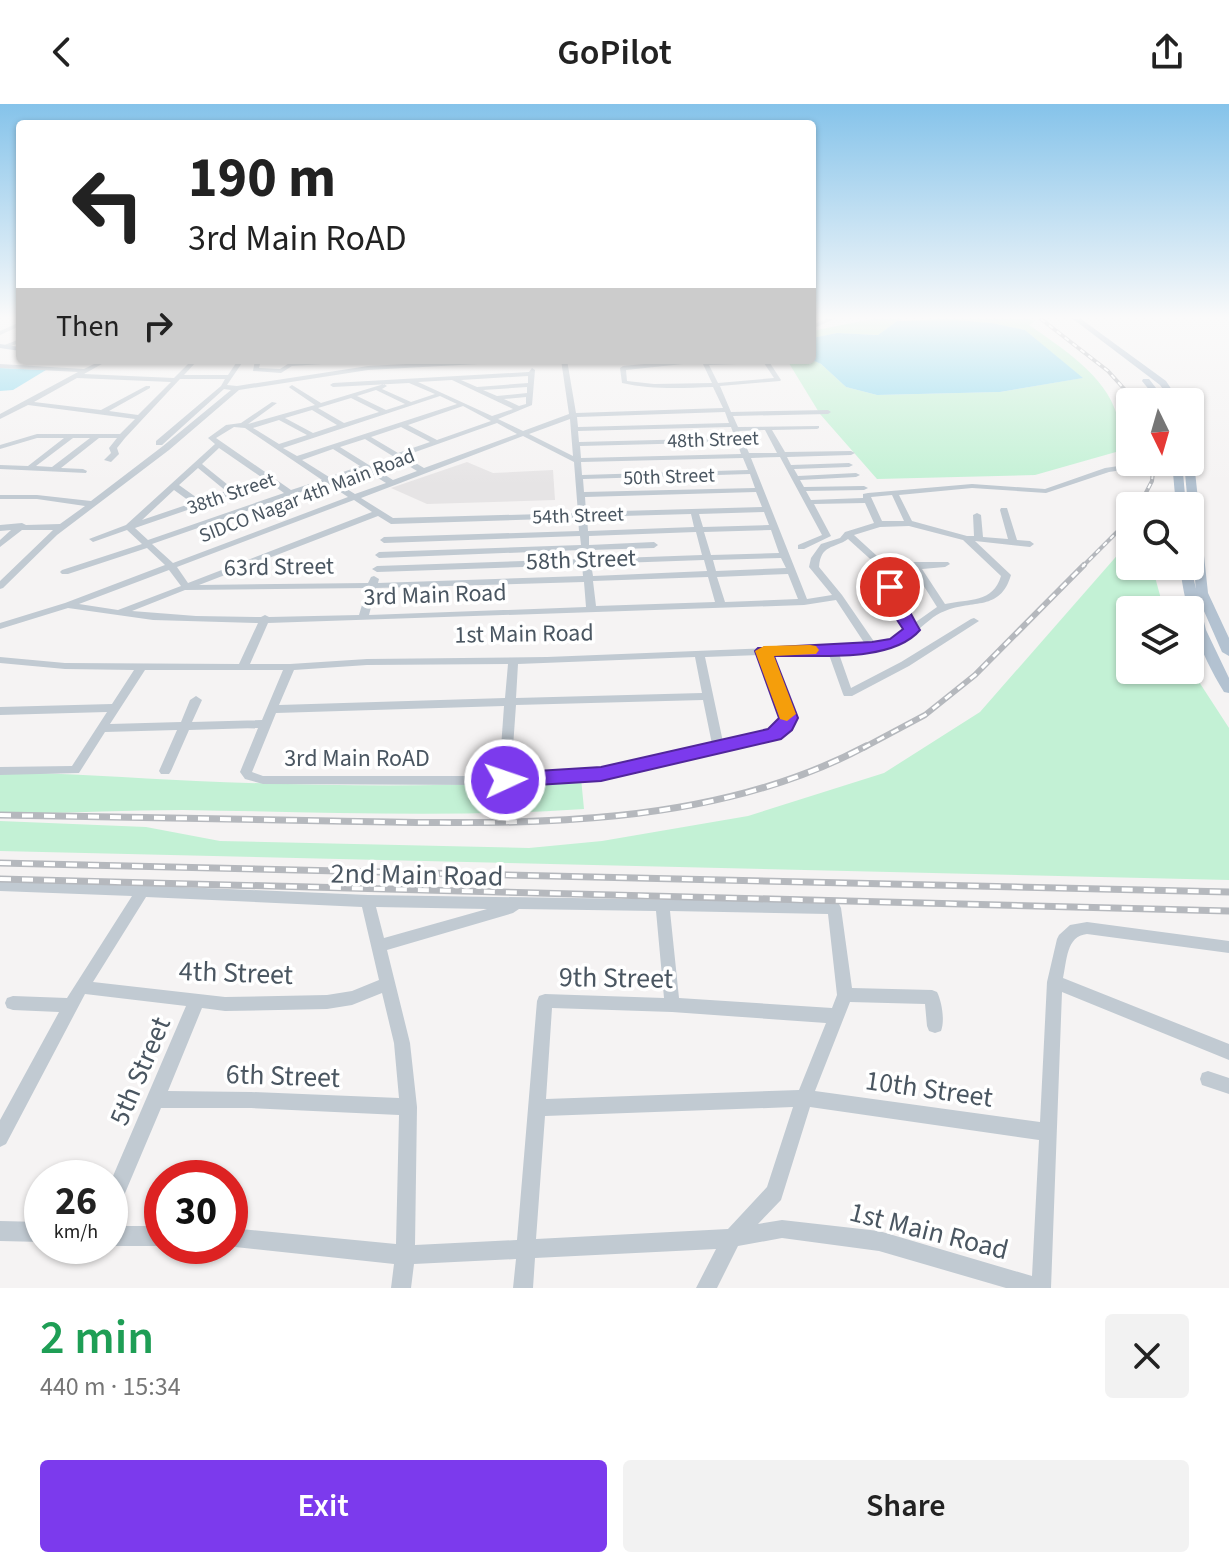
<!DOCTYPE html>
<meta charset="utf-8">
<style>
:root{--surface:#fff;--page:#f2f2f2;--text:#222;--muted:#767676;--accent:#7c3aed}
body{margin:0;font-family:"Source Sans 3",sans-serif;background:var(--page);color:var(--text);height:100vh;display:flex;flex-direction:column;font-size:30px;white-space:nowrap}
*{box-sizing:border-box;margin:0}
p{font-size:26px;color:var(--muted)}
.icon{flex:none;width:44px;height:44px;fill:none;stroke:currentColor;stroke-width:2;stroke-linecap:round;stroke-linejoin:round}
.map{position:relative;height:1184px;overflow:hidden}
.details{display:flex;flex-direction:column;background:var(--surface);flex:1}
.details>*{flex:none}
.guide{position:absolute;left:16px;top:16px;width:800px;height:244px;border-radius:8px;box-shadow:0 2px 6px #0004;background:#fff;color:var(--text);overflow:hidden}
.needle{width:52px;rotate:175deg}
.fabs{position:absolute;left:1116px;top:284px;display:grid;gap:16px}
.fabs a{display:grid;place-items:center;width:88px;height:88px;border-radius:8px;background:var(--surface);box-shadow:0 2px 6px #0004;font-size:40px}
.speed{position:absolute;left:24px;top:1056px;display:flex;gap:16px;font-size:40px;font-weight:700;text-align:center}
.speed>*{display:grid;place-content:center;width:104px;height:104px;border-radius:50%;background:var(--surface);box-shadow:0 2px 6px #0004;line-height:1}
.speed small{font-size:20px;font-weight:400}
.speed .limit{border:12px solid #d22;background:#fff;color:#111}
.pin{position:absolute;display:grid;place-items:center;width:68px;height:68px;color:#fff;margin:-34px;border:4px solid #fff;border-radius:50%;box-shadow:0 2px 8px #0007}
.me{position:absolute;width:88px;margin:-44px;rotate:87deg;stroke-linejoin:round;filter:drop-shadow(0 0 6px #0008)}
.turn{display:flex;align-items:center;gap:28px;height:168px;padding:0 40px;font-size:36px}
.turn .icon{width:104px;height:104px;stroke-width:2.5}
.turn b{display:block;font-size:56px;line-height:68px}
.then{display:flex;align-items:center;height:76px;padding:0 40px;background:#0003;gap:16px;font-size:30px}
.round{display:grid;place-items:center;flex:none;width:84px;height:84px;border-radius:8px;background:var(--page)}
.overview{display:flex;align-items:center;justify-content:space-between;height:136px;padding:0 40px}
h1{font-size:48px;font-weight:600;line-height:60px;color:#1e9e55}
.cta{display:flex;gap:16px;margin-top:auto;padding:16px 40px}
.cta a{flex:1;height:92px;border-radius:8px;background:var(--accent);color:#fff;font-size:32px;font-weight:600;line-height:92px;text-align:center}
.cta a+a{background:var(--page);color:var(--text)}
header{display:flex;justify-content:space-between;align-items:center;height:104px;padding:0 40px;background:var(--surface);font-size:36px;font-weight:600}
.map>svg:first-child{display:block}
</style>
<header><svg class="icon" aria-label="back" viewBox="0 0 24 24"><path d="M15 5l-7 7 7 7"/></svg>GoPilot<svg class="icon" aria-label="share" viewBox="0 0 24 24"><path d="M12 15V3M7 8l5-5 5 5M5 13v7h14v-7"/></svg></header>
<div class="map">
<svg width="1229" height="1184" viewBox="0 0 1229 1184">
<rect width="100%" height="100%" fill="#f5f3f3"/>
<polygon fill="#e6e4e5" points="467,358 493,369 553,366 555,396 427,400 391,384"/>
<g fill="#c3f1d5">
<polygon points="872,215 905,215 897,217 878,231 837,229 812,234 812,227"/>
<path d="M945,215H1030L1034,218L1029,221C1062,244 1105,271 1117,311L1126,313L1130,344L1035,371L877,375L820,310L787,256H812L821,260L846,283L877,291L1000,288L1082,274L1025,226L992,219Z"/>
<polygon points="1121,447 1130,451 1130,462 1152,462 1164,506 1130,506 1130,566 1190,564 1229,624 1229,776 0,747 0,717 146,723 220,737 529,744 602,737 748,712 884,669 980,608"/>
<path d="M0,668C65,669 130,674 196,677C323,682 454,685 581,674L584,705C451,714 317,708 183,706C122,706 61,710 0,709Z"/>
</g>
<g fill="#90daee">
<polygon points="945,215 992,219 1025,226 1083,274 1000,288 877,291 846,283 821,260 812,256 812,234 837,229 878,231 897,217"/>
<polygon points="0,264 46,266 13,286 0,287"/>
</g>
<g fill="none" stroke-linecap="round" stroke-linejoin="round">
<g fill="#c1cad2" fill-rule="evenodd">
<polygon points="826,215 834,215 812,225 812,221"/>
<polygon points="20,218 20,222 0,231 0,227"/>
<polygon points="20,235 20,239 5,244 2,242"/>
<path d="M102,256H109L84,270L174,274L192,256H198L184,271H228L238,256H244L227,281L237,282L368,262L483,256H519L516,258L368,266L239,286L169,346L57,431L3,484L0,485V477L53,426H22L0,443V436L11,426L0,427V421L22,419L26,421L60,420L85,402L37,395H0V391H37L91,397L163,342L231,286L224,285L162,341H156V337L221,282L225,275H180L125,334L117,344L119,350L111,358L104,356L111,349L109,344L117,334H99L61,364L83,365L87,367L86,369L0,365V361L28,362L64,334H37L0,345V341L37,330H120L135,315L28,301L0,315V310L78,268L0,264V260L84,265ZM77,274L171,278L138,311L109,307L150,284V282H146L101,306L34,298ZM73,334H90L52,363L36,362Z"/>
<polygon points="255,256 261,256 259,264 280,265 291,258 324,256 322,260 292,262 281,269 253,267"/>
<path d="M561,256H567L576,309L723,304L713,283C683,284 652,286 622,279L620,264L623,262L686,256H768L781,276L780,277L720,282L731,308L828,306L831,308L828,310L733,312L738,323L819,322V324L817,325L772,326L785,348L851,347L855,349L851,351L787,353L791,361L849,359L853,361L849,363L794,365L798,372L856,369L860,371L856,373L800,376L804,383L864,382L868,384L864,386L806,387L811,396L863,394V390L868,389L972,380L1045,385L1105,364L1146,358L1152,360L1148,362L1109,368L1046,389L972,384L899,391L912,417L967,432H974L973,411L977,409L981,411L983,433L1008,435L1000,406L1001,404H1007L1017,436L1030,437L1034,440L1030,443L975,437L1011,471C1000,508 973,495 945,507C933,511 925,521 915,528C892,546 866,546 838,547L851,584L901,558L971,515L974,514L979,517L909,562L852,592H844L843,590L828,548L770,550L794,614L790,624L774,634L601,674L480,681L263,680L245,675L240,668L258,624L189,626L171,667L169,670H161L159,667L177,626L105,628L79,669L0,671V663L72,662L107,608L0,611V603L112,600L134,566L65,565L0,559V553L65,559L239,560L258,519L153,516L68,504L0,525V519L65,499L165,461L147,444L68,470H62L60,468L62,466L142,440L127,426L93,438L89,435L126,421L215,340L208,334L226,321L241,319L272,298L277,299L248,320L315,301L290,284L289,283L292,281L321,299L384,280L387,282L382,285L411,298L435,290L409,279L333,283L330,281L333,279L529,268L532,264L535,266L532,301L498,315L523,327L569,310ZM702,258L712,279L654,280L627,277L626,266ZM764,259L774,274L718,279L709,261ZM528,272V279L477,283L461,276ZM452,276L513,305L492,312L418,278ZM527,283V289L497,292L483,286ZM376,286L405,300L386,306L357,292ZM440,292L457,300L297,352L283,344ZM526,293V300L519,302L504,295ZM351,294L379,308L344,319L318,304ZM463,302L491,317L437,336L408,321ZM312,306L337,321L313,329L285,314ZM725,308L729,319L578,323L577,313ZM570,315L573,352L529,330ZM279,316L307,331L279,340L253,324ZM497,319L517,330L424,364L404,352ZM234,323L245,324L322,376L291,386L216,334ZM401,323L430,338L398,349L371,333ZM731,323L735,334L579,338L578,327ZM765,326L777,349H749L739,327ZM523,332L574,358L578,409L393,414L361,394ZM365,335L417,367L393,376L340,343ZM737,338L741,350L581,354L580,342ZM219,344L264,375L233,385L202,360ZM333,345L360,362L329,373L302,356ZM780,353L822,431L798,441V445H804L831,432L814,400L865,399L874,419L845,428L840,434L821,440L811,454L809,463L832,491L807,495L751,354ZM743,354L748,366L582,371L581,358ZM198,364L226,387L200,396L179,381ZM365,366L386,379L355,390L334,377ZM750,370L755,384L584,388L583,375ZM269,378L284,389L148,436L135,424ZM327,379L348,393L173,459L152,440ZM174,386L192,399L142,416ZM756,388L762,403L586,408L585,393ZM892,391L904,417H882L871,393ZM354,396L372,408L188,479L177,463ZM764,408L769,421L703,423L699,410ZM691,410L694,423L588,427L587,413ZM378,412L391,420L578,414L579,427L384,433L380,436L384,439L580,432L581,441L379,448L375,451L379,454L581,446L582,455L377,462L372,465L377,468L582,461L583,472L378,479L379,475L374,472L371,473L368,479L199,481ZM909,422L963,436L1001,472C993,499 969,495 945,500L922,465L945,463L950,460L948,458H915L888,462L854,431L880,423ZM771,426L779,449L711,451L704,428ZM696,428L702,451L591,455L590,446L654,444L658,441L654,438L589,441V432ZM848,435L879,463L877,465L891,502L906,525L889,535L875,539L842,491L819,463C821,440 834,445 848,435ZM781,454L786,464L716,467L713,456ZM704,456L707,467L593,472L591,460ZM913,465L937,503L913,520L901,502L887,467ZM169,466L181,482L118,506L79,500ZM788,470L798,495L725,498L717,473ZM708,473L715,498L596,502L593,477ZM584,478L586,503L369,511L376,484ZM367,484L359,511L269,513L265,511L261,513L196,512L132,507L185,486ZM836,496L865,540L547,553L367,555L290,560H250L268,519L804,501ZM760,551L782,614C774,633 741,634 723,638L705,553ZM695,553L702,589L516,594L518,560ZM508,560L505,594L279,601L294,566L367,561ZM145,566H283L262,616L192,618L202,596L196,592L190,596L181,618L110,620ZM703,596L712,640L601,666L511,671L516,601ZM504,602L499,672H263L252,668L276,609Z"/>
<path d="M0,775L368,791L834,798L839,800L841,804L852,884L932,886L937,888C942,898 945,917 941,927L935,929L929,927L927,922L925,900L850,898L815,987L1040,1018L1047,878L1057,835L1059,831L1070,821L1087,818L1229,837V849L1087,830C1066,832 1067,857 1063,874L1229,940V956L1062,888L1051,1184H1006L879,1147L782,1134L738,1142L717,1184H696L716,1145L535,1154L533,1184H513L516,1155L414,1160L411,1184H391L394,1160L226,1142H230V1124L396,1140L399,1011L251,1004H161L117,1108L110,1110V1079L186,902L85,890L6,1040L0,1043V1016L59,908L13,906L7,904L5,899L7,894L13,892L67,894L132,792L0,787ZM146,793L362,803L379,876L352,887L327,891L225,893L93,878ZM376,803L487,805L384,834ZM519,805L656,807L664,894L545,890L539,892L537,897L517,1136L415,1141L417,1003L410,939L387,846L513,809ZM670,807L828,810L837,891L832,904L679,894ZM382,889L394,939L399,994L251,988L168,987L202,904L225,907L327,905L352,901ZM552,904L672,908L826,919L799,986L546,995ZM793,1003L767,1083L728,1125L536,1135L545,1012ZM810,1003L1039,1036L1032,1172L879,1127L782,1116L758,1120L781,1096Z"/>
<polygon points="1208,967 1229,974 1229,990 1202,981 1200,975 1202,969"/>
<polygon points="0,1117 42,1118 42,1138 0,1137"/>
<rect x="110" y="1122" width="52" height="20"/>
</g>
<g fill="#b3c2d1" fill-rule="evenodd">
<polygon points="1073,215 1081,215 1166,277 1180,298 1172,298 1160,281"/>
<polygon points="0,240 20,243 20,247 0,244"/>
<polygon points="1143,275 1149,275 1167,298 1159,298 1142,277"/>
<polygon points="1190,355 1194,358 1208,489 1229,534 1229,552 1222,548 1196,489 1190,402 1188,402 1184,358 1190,358"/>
<polygon points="1172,358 1182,358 1186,402 1176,402"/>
<path d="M1190,460L1206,526L1229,574V589L1224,588C1199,547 1185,508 1180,462H1190Z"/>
</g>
<g stroke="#b5b8bd" stroke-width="4">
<g id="rail-far2">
<polyline points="1041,215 1108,267 1136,298"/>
<polyline points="1139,402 1152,377 1154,358"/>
<polyline points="1082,463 1130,415"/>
</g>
</g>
<g stroke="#b5b8bd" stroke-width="6">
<polyline id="rail-far1" points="863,644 925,611 975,571 1084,461"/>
</g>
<g stroke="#b5b8bd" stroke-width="7">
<g id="rail">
<path d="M0,711C111,713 222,715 333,717C510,720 705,728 866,642"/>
<polyline points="0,759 1229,788"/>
<polyline points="0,775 1229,807"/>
</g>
</g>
<use href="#rail-far2" stroke="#fff" stroke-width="2" stroke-dasharray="5" stroke-linecap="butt"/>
<use href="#rail-far1" stroke="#fff" stroke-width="3" stroke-dasharray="8" stroke-linecap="butt"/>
<use href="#rail" stroke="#fff" stroke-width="4" stroke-dasharray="11" stroke-linecap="butt"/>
</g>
<linearGradient id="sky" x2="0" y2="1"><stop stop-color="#85c3ea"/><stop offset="0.56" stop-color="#fafafa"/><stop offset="1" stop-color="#fafafa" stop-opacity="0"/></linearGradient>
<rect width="1229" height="381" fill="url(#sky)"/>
<path fill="#7c3aed" stroke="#51269a" stroke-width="2" d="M890,479C898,482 913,515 920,526C892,559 816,551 774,552L798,614L792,626L781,635L601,677L505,683L498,681L495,676L498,671L505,669L601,663L768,625L779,614L755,547L758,544L872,538L890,535L903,525L888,502L882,483Z"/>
<polygon fill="#f59e0b" points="810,541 816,542 819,546 816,550 774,552 796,610 787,617 780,615 755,547 764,542"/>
<g text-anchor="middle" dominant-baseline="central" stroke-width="7" stroke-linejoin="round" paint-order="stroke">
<g font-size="20" fill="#4a5661" stroke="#fff">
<text transform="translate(713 336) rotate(-2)">48th Street</text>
<text transform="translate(669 373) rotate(-2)">50th Street</text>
<text transform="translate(231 390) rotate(-19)">38th Street</text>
<text transform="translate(307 392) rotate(-21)">SIDCO Nagar 4th Main Road</text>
<text transform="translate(578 412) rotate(-2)">54th Street</text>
</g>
<g font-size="24" fill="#4a5661" stroke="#fff">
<text transform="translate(581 456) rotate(-2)">58th Street</text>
<text transform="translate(279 463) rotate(-1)">63rd Street</text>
<text transform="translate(435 491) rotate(-2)">3rd Main Road</text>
<text transform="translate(524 530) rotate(-1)">1st Main Road</text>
<text x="357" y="654">3rd Main RoAD</text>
</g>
<g font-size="28" fill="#4a5661" stroke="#fff">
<text transform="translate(417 771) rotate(1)">2nd Main Road</text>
<text transform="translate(236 869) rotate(2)">4th Street</text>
<text transform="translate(616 874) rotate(1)">9th Street</text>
<text transform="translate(140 967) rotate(-67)">5th Street</text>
<text transform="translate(283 972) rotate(2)">6th Street</text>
<text transform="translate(929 985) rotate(8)">10th Street</text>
<text transform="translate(929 1127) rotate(14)">1st Main Road</text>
</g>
</g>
</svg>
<div class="fabs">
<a><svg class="needle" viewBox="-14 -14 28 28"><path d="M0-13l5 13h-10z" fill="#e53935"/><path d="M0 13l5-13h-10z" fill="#767676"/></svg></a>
<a><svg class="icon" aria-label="search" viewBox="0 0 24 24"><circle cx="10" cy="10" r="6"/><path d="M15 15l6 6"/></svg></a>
<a><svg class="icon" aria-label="layers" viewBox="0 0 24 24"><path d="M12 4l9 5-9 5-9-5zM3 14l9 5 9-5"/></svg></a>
</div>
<div class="speed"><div>26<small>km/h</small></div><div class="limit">30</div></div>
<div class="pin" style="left:890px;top:483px;background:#d93025"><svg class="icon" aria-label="arrive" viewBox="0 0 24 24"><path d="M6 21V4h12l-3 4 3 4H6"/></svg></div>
<svg class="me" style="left:505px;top:676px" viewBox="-20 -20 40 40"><circle r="17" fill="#7c3aed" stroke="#fff" stroke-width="3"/><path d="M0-11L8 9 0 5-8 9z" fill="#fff"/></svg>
<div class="guide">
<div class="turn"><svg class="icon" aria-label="left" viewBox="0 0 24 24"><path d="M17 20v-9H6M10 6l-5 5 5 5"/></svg><div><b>190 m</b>3rd Main RoAD</div></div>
<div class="then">Then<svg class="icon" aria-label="right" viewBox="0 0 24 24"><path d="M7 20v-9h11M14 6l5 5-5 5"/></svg></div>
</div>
</div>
<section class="details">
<div class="overview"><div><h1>2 min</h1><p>440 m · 15:34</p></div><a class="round"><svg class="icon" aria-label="close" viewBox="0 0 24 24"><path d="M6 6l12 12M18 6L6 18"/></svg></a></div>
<div class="cta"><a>Exit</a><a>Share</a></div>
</section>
